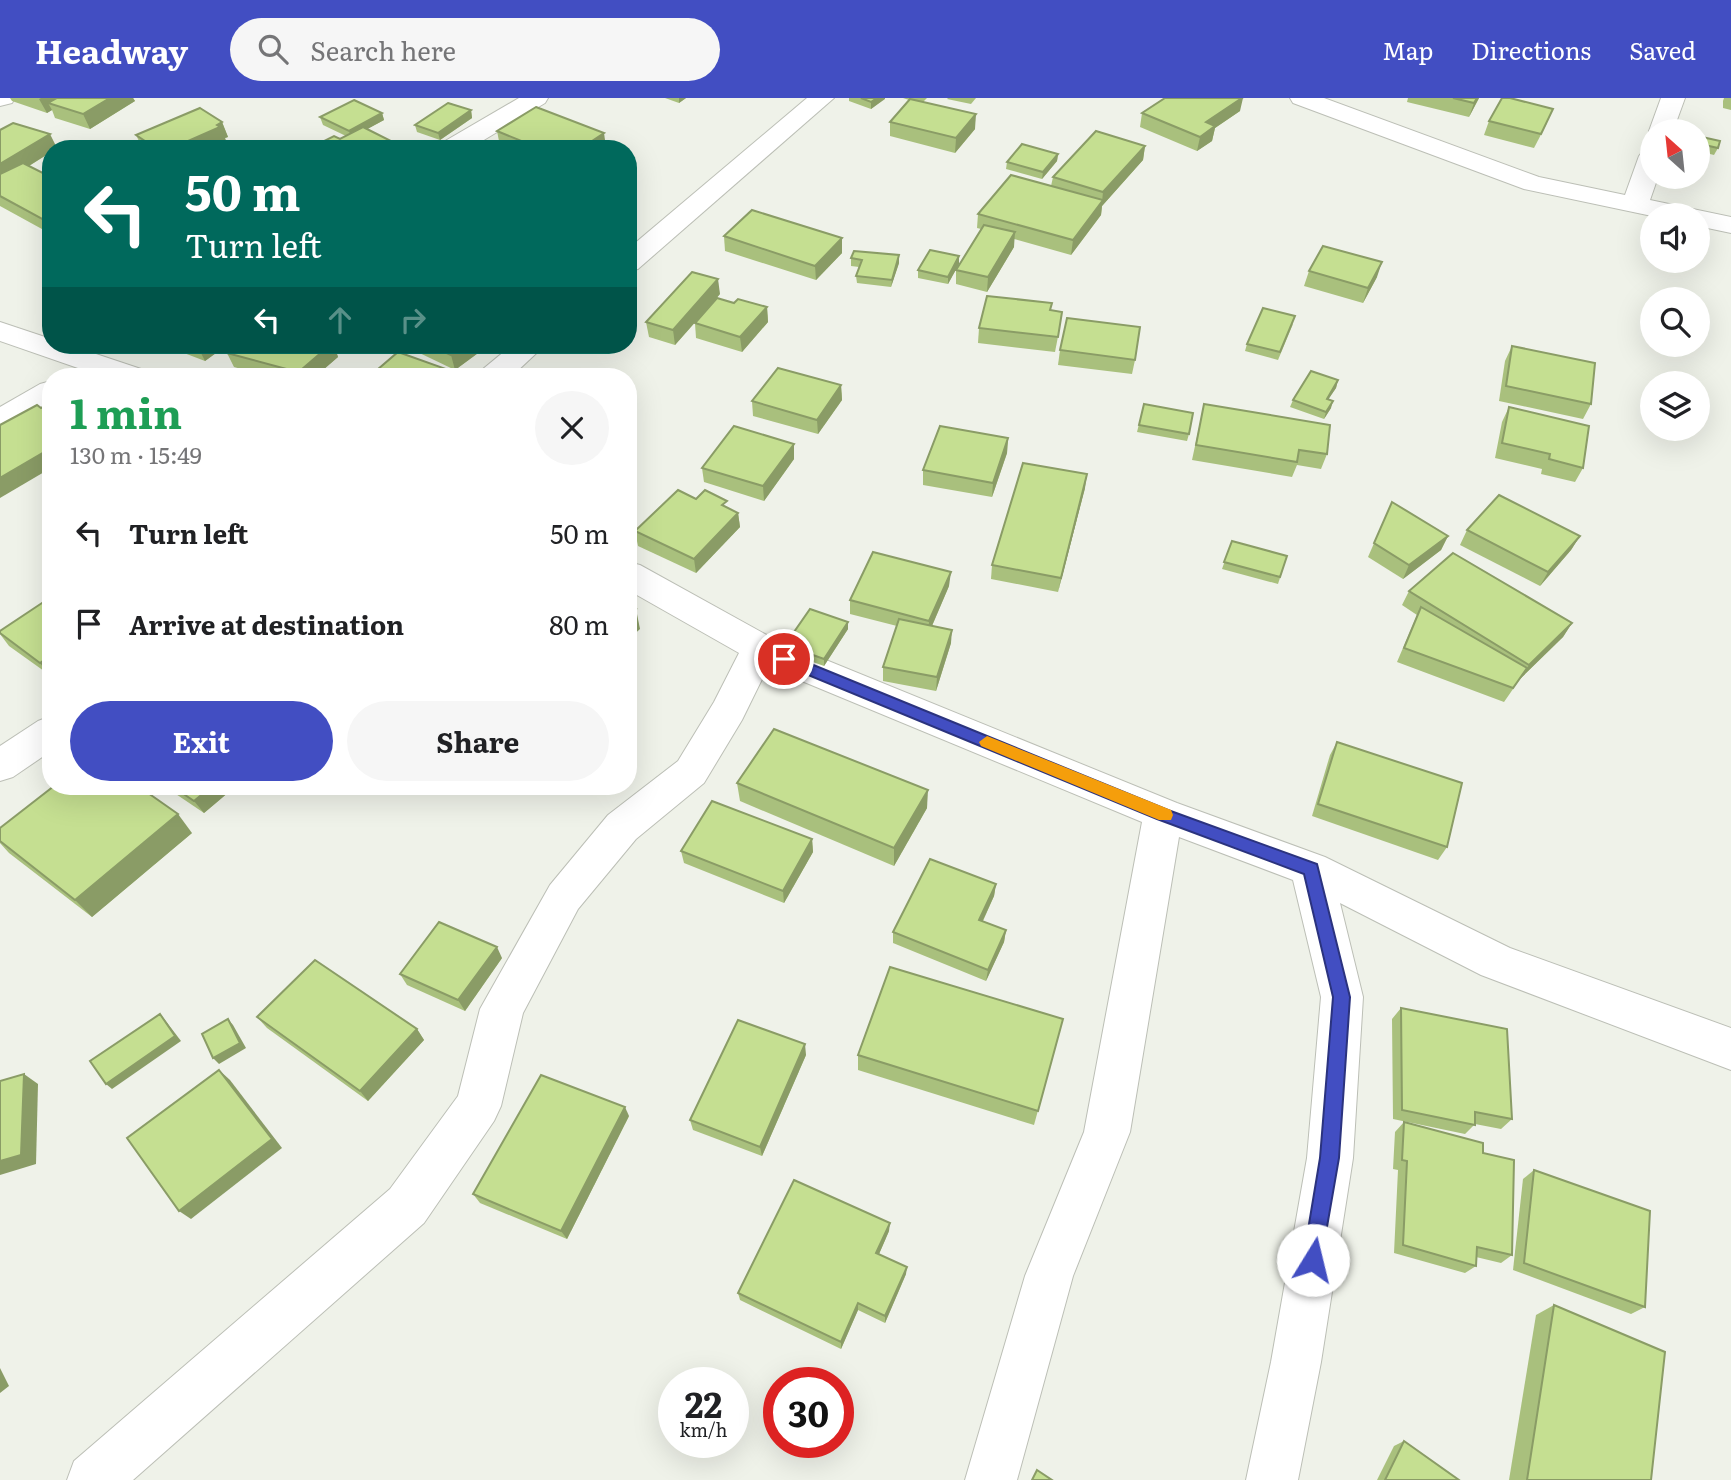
<!DOCTYPE html>
<meta charset="utf-8">
<style>
:root{--surface:#fff;--page:#f6f6f6;--text:#202124;--muted:#757577;--accent:#424ec2}
body{margin:0;font-family:Literata,serif;background:var(--page);color:var(--text);height:100vh;display:flex;flex-direction:column;font-size:26px;white-space:nowrap}
*{box-sizing:border-box;margin:0}
p{font-size:23px;color:var(--muted)}
.icon{flex:none;width:38px;height:38px;fill:none;stroke:currentColor;stroke-width:2;stroke-linecap:round;stroke-linejoin:round}
.map{position:relative;flex:1;overflow:hidden}
.panel{position:absolute;left:42px;top:270px;width:595px;height:427px;display:flex;flex-direction:column;background:var(--surface);border-radius:28px;box-shadow:0 7px 28px #0002}
.panel>*{flex:none}
.hud{position:absolute;left:42px;top:42px;width:595px;height:214px;border-radius:28px;box-shadow:0 7px 28px #0002;background:#00695c;color:#fff;overflow:hidden}
.needle{width:46px;rotate:333deg}
.fabs{position:absolute;left:1640px;top:21px;display:grid;gap:14px}
.fabs a{display:grid;place-items:center;width:70px;height:70px;border-radius:50%;background:var(--surface);box-shadow:0 7px 28px #0002;font-size:35px}
.speed{position:absolute;left:658px;top:1269px;display:flex;gap:14px;font-size:35px;font-weight:700;text-align:center}
.speed>*{display:grid;place-content:center;width:91px;height:91px;border-radius:50%;background:var(--surface);box-shadow:0 7px 28px #0002;line-height:1}
.speed small{font-size:18px;font-weight:400}
.speed .limit{border:10px solid #d22;background:#fff;color:#111}
.pin{position:absolute;display:grid;place-items:center;width:60px;height:60px;color:#fff;margin:-30px;border:4px solid #fff;border-radius:50%;box-shadow:0 2px 7px #0007}
.me{position:absolute;width:77px;margin:-38px;rotate:9deg;stroke-linejoin:round;filter:drop-shadow(0 0 5px #0008)}
.turn{display:flex;align-items:center;gap:24px;height:147px;padding:0 28px;font-size:32px}
.turn .icon{width:91px;height:91px;stroke-width:2.5}
.turn b{display:block;font-size:49px;line-height:60px}
.lanes{display:flex;align-items:center;height:66px;padding:0 28px;background:#0003;justify-content:center;gap:35px;direction:ltr}
.lanes .off{opacity:.35}
.round{display:grid;place-items:center;flex:none;width:74px;height:74px;border-radius:37px;background:var(--page)}
.summary{display:flex;align-items:center;justify-content:space-between;height:119px;padding:0 28px}
h1{font-size:42px;font-weight:700;line-height:52px;color:#1e9e55}
.primary-button{display:flex;gap:14px;margin-top:auto;padding:14px 28px}
.primary-button a{flex:1;height:80px;border-radius:42px;background:var(--accent);color:#fff;font-size:28px;font-weight:700;line-height:80px;text-align:center}
.primary-button a+a{background:var(--page);color:var(--text)}
ul{padding:0;list-style:none}
li{display:flex;align-items:center;gap:21px;height:91px;padding:0 28px}
li div{flex:1}
li b{display:block;font-size:26px}
li em{font-style:normal}
header{display:flex;align-items:center;gap:42px;box-sizing:border-box;height:98px;padding:0 35px;background:var(--accent);color:#fff}
header strong{font-size:33px}
nav{display:flex;gap:38px;margin-inline-start:auto;font-size:24px}
.search{width:490px;height:63px;background:var(--page);display:flex;align-items:center;gap:18px;box-sizing:border-box;padding:0 24px;border-radius:38px;color:var(--muted);font-size:26px}
.map>svg:first-child{display:block}
</style>
<header>
<strong>Headway</strong>
<div class="search"><svg class="icon" aria-label="search" viewBox="0 0 24 24"><circle cx="10" cy="10" r="6"/><path d="M15 15l6 6"/></svg>Search here</div>
<nav><a>Map</a><a>Directions</a><a>Saved</a></nav>
</header>
<div class="map">
<svg width="1731" height="1382" viewBox="0 0 1731 1382">
<rect width="100%" height="100%" fill="#eff2e9"/>
<g fill="none" stroke-linecap="round" stroke-linejoin="round">
<g stroke="#bcbfb6" stroke-width="2">
<g id="minor">
<polygon points="0,0 15,0 12,5 0,8"/>
<polygon points="519,0 548,0 545,5 469,51 437,51 440,46"/>
<polygon points="807,0 834,0 638,171 628,173 628,151"/>
<polygon points="1290,0 1324,0 1539,79 1625,97 1639,58 1643,53 1652,50 1652,79 1658,79 1650,102 1731,119 1731,135 1698,128 1698,117 1652,118 1524,91 1293,5"/>
<polygon points="1661,0 1685,0 1673,33 1652,33 1652,38 1649,33"/>
<polygon points="0,224 51,241 51,247 69,247 141,271 145,278 101,278 0,243"/>
<polygon points="512,247 545,247 512,278 479,278 483,271"/>
<polygon points="51,283 51,306 11,329 0,332 0,309 40,286"/>
<polygon points="628,464 640,467 772,540 1177,705 1325,759 1510,850 1731,930 1731,972 1481,877 1340,805 1363,899 1353,1060 1321,1264 1298,1382 1246,1382 1271,1264 1307,1060 1321,899 1293,782 1179,739 1130,1034 1073,1178 1017,1382 965,1382 1025,1178 1084,1034 1142,724 768,569 742,622 704,685 636,741 578,811 523,915 501,1008 494,1023 424,1125 133,1382 67,1382 74,1363 390,1091 458,998 480,911 550,787 608,717 678,663 714,604 739,555 628,492"/>
<polygon points="51,618 51,653 13,679 0,683 0,648 38,623"/>
</g>
</g>
<use href="#minor" fill="#fff" fill-rule="evenodd"/>
</g>
<g fill="#a9c07d">
<polygon points="10,0 133,0 135,3 90,31 55,20 52,12 47,15 12,3"/>
<polygon points="665,0 686,0 679,5"/>
<polygon points="849,0 885,0 871,11 849,3"/>
<polygon points="903,0 927,0 923,4 975,31 955,55 890,38 890,24 909,2"/>
<polygon points="948,0 976,0 971,6 947,1"/>
<polygon points="1408,0 1479,0 1469,19 1407,4"/>
<polygon points="1724,0 1731,0 1731,12 1723,10 1723,3"/>
<polygon points="471,12 472,20 440,42 417,34 415,27"/>
<polygon points="1240,13 1215,30 1212,43 1197,53 1140,29 1142,15"/>
<polygon points="382,15 384,22 367,31 393,44 395,51 317,51 316,47 340,41 346,38 323,27 320,19"/>
<polygon points="1489,23 1547,25 1534,50 1484,37"/>
<polygon points="222,24 228,39 225,40 226,43 209,51 143,51 136,37"/>
<polygon points="0,32 57,50 51,51 51,54 29,68 51,79 51,136 0,108"/>
<polygon points="497,33 606,49 604,51 508,51 500,48"/>
<polygon points="1702,39 1718,50 1714,57 1698,53 1698,48"/>
<polygon points="1145,48 1143,62 1102,108 1101,117 1071,157 1014,141 1014,149 987,194 956,186 956,172 981,131 977,130 978,116 1051,88 1053,79"/>
<polygon points="1058,56 1057,63 1042,81 1006,71 1007,64"/>
<polygon points="724,138 842,140 842,155 816,182 725,153"/>
<polygon points="899,157 899,165 891,189 857,185 856,178 859,169 851,168 851,160"/>
<polygon points="959,166 948,186 918,180 918,172"/>
<polygon points="1309,173 1377,179 1363,205 1304,188"/>
<polygon points="720,196 675,247 649,239 646,224"/>
<polygon points="734,205 767,209 768,224 742,254 696,240 695,225"/>
<polygon points="1051,212 1060,228 1055,254 978,245 979,230"/>
<polygon points="1293,226 1278,262 1245,253 1247,246"/>
<polygon points="163,247 227,247 205,263"/>
<polygon points="234,247 337,247 338,251 336,253 338,259 316,278 266,278 234,269 227,255 234,249"/>
<polygon points="406,247 489,247 455,272 407,249"/>
<polygon points="1512,248 1591,306 1583,321 1499,303 1505,263"/>
<polygon points="1060,252 1135,262 1132,276 1058,267"/>
<polygon points="1338,282 1336,290 1328,301 1331,310 1324,321 1290,309 1293,302"/>
<polygon points="841,287 842,302 818,336 753,318 752,303"/>
<polygon points="1144,306 1189,336 1187,343 1137,334"/>
<polygon points="1204,306 1327,356 1321,371 1297,367 1292,379 1192,362"/>
<polygon points="1509,309 1583,370 1575,384 1541,376 1542,371 1495,360 1502,324"/>
<polygon points="1008,340 1007,355 992,399 923,387 923,372"/>
<polygon points="794,346 794,361 764,403 704,384 702,370"/>
<polygon points="1085,390 1058,494 991,481 992,467"/>
<polygon points="696,401 728,410 738,415 740,429 696,475 638,448 635,433"/>
<polygon points="1392,404 1448,438 1441,452 1403,481 1368,459"/>
<polygon points="1467,432 1580,438 1571,452 1540,488 1460,447"/>
<polygon points="1232,443 1287,458 1278,486 1222,471"/>
<polygon points="949,488 932,528 951,545 936,593 883,583 883,569 897,528 850,516 850,502"/>
<polygon points="1409,493 1572,525 1563,539 1520,581 1504,604 1397,564 1417,517 1402,507"/>
<polygon points="51,499 51,578 9,548 0,536 0,533"/>
<polygon points="848,524 848,531 824,568 785,554 785,547"/>
<polygon points="1337,644 1447,749 1438,762 1312,718 1330,657"/>
<polygon points="737,685 927,710 894,768 740,703"/>
<polygon points="164,688 236,688 204,715"/>
<polygon points="0,730 192,735 92,819 9,755 0,745"/>
<polygon points="812,741 813,754 784,805 684,765 681,753"/>
<polygon points="996,786 994,798 983,823 1006,832 1004,844 986,883 893,845 893,834"/>
<polygon points="502,860 465,913 407,887 400,876"/>
<polygon points="1401,910 1512,1021 1501,1031 1475,1026 1465,1036 1393,1021 1392,921"/>
<polygon points="257,919 417,931 424,942 368,1003 267,930"/>
<polygon points="1063,921 1034,1027 858,972 858,957"/>
<polygon points="806,957 762,1058 693,1032 690,1022"/>
<polygon points="629,1018 567,1141 480,1105 473,1096"/>
<polygon points="1404,1024 1483,1055 1512,1157 1501,1165 1476,1159 1476,1168 1465,1175 1394,1155 1398,1072 1393,1071 1395,1034"/>
<polygon points="1534,1072 1645,1209 1631,1216 1513,1172 1523,1081"/>
<polygon points="889,1133 879,1156 906,1176 885,1225 858,1212 841,1251 740,1202 738,1195"/>
<polygon points="1554,1207 1651,1382 1509,1382 1536,1217"/>
<polygon points="1404,1343 1459,1382 1377,1382 1394,1348"/>
</g>
<g fill="#8a9c66">
<polygon points="41,0 72,0 48,5 52,12 47,15 39,1"/>
<polygon points="110,0 133,0 135,3 90,31 83,16"/>
<polygon points="679,0 686,0 679,5"/>
<polygon points="877,0 885,0 885,1 871,11 871,4"/>
<polygon points="1242,0 1243,0 1240,13 1215,30 1212,43 1197,53 1200,39 1206,24"/>
<polygon points="1477,0 1479,0 1469,19 1474,5"/>
<polygon points="471,12 472,20 440,42 438,35"/>
<polygon points="382,15 384,22 351,40 349,33"/>
<polygon points="976,16 975,31 955,55 956,40"/>
<polygon points="222,24 228,39 225,40 226,43 209,51 170,51"/>
<polygon points="604,35 606,49 604,51 580,51"/>
<polygon points="50,36 57,50 51,51 51,54 0,86 0,66"/>
<polygon points="393,44 395,51 381,51"/>
<polygon points="1145,48 1143,62 1102,108 1101,117 1071,157 1073,142 1102,104 1103,94"/>
<polygon points="1058,56 1057,63 1042,81 1043,74"/>
<polygon points="51,119 51,134 44,122"/>
<polygon points="1015,134 1014,149 987,194 988,179"/>
<polygon points="842,140 842,155 816,182 815,168"/>
<polygon points="899,157 899,165 891,189 892,182"/>
<polygon points="959,158 959,166 948,186 948,179"/>
<polygon points="1382,164 1377,179 1363,205 1368,190"/>
<polygon points="718,181 720,196 675,247 673,232"/>
<polygon points="767,209 768,224 742,254 740,239"/>
<polygon points="200,247 227,247 205,263 198,249"/>
<polygon points="328,247 337,247 338,251 336,253 338,259 316,278 294,278"/>
<polygon points="465,247 489,247 455,272 451,257"/>
<polygon points="446,271 448,278 438,278"/>
<polygon points="1338,282 1336,290 1324,308 1327,301"/>
<polygon points="841,287 842,302 818,336 817,322"/>
<polygon points="1333,303 1331,310 1324,321 1326,314"/>
<polygon points="1008,340 1007,355 992,399 993,385"/>
<polygon points="794,346 794,361 764,403 763,388"/>
<polygon points="51,350 51,370 0,400 0,380"/>
<polygon points="1087,376 1085,390 1058,494 1061,480"/>
<polygon points="738,415 740,429 696,475 694,461"/>
<polygon points="1448,438 1441,452 1403,481 1409,467"/>
<polygon points="1580,438 1571,452 1540,488 1548,474"/>
<polygon points="951,474 949,488 928,537 929,523"/>
<polygon points="636,511 640,531 628,542 628,518"/>
<polygon points="848,524 848,531 824,568 824,561"/>
<polygon points="1572,525 1563,539 1520,581 1529,567"/>
<polygon points="952,532 951,545 936,593 937,579"/>
<polygon points="51,557 51,578 50,578 40,565"/>
<polygon points="212,688 236,688 204,715 194,703"/>
<polygon points="928,692 927,710 894,768 894,750"/>
<polygon points="178,716 192,735 92,819 75,802"/>
<polygon points="812,741 813,754 784,805 783,793"/>
<polygon points="996,786 994,798 978,833 979,822"/>
<polygon points="1006,832 1004,844 986,883 988,872"/>
<polygon points="497,849 502,860 465,913 458,902"/>
<polygon points="160,916 165,922 181,943 112,991 106,986"/>
<polygon points="228,921 233,927 246,950 219,966 213,960"/>
<polygon points="417,931 424,942 368,1003 360,993"/>
<polygon points="805,946 806,957 762,1058 760,1049"/>
<polygon points="219,972 230,982 282,1050 191,1121 179,1113"/>
<polygon points="24,976 38,986 36,1066 0,1077 0,1063"/>
<polygon points="625,1009 629,1018 567,1141 561,1133"/>
<polygon points="890,1125 889,1133 876,1163 876,1155"/>
<polygon points="907,1169 906,1176 885,1225 885,1218"/>
<polygon points="858,1205 858,1212 841,1251 841,1244"/>
<polygon points="0,1270 9,1288 0,1295"/>
</g>
<g fill="#c5df91" stroke="#8a9c66" stroke-width="2">
<polygon points="57,0 110,0 83,16 48,5"/>
<polygon points="861,0 877,0 871,4"/>
<polygon points="1165,0 1242,0 1206,24 1215,28 1200,39 1142,15"/>
<polygon points="1453,0 1477,0 1474,5"/>
<polygon points="1502,0 1510,0 1553,11 1541,36 1489,23"/>
<polygon points="910,1 976,16 956,40 890,24"/>
<polygon points="354,2 382,15 349,33 320,19"/>
<polygon points="448,5 471,12 438,35 415,27"/>
<polygon points="536,9 604,35 580,51 541,51 497,33"/>
<polygon points="200,10 222,24 217,27 220,29 170,51 157,51 136,37"/>
<polygon points="13,25 50,36 0,66 0,32"/>
<polygon points="363,29 393,44 381,51 323,51 316,47 334,38 340,41"/>
<polygon points="1096,33 1145,48 1103,94 1053,79"/>
<polygon points="1702,39 1720,43 1718,50 1700,46"/>
<polygon points="484,45 498,51 474,51"/>
<polygon points="1022,46 1058,56 1043,74 1007,64"/>
<polygon points="23,65 51,79 51,119 44,122 0,98 0,76"/>
<polygon points="1011,77 1103,102 1073,142 978,116"/>
<polygon points="752,112 842,140 815,168 724,138"/>
<polygon points="984,127 1015,134 988,179 956,172"/>
<polygon points="1323,148 1382,164 1368,190 1309,173"/>
<polygon points="930,152 959,158 948,179 918,172"/>
<polygon points="854,153 899,157 892,182 856,178 862,162 851,160"/>
<polygon points="692,174 718,181 673,232 646,224"/>
<polygon points="987,198 1052,205 1050,212 1062,214 1058,239 979,230"/>
<polygon points="717,200 734,205 738,201 767,209 740,239 695,225"/>
<polygon points="1263,210 1295,218 1280,254 1247,246"/>
<polygon points="1067,220 1140,229 1135,262 1060,252"/>
<polygon points="237,247 330,247 294,278 286,275 290,272 227,255"/>
<polygon points="429,247 465,247 451,257"/>
<polygon points="1512,248 1595,265 1591,306 1506,288"/>
<polygon points="398,254 446,271 438,278 370,278"/>
<polygon points="778,270 841,287 817,322 752,303"/>
<polygon points="1311,273 1338,282 1327,301 1333,303 1326,314 1293,302"/>
<polygon points="51,305 51,350 0,380 0,327 37,307 41,310"/>
<polygon points="1144,306 1193,315 1189,336 1139,327"/>
<polygon points="1204,306 1330,327 1327,356 1299,352 1297,364 1196,347"/>
<polygon points="1509,309 1589,328 1583,370 1549,361 1550,356 1502,345"/>
<polygon points="734,328 794,346 763,388 702,370"/>
<polygon points="940,328 1008,340 993,385 923,372"/>
<polygon points="1023,365 1087,376 1061,480 992,467"/>
<polygon points="678,392 696,401 705,392 727,403 722,407 738,415 694,461 635,433"/>
<polygon points="1499,397 1580,438 1548,474 1467,432"/>
<polygon points="1392,404 1448,438 1409,467 1374,445"/>
<polygon points="1232,443 1287,458 1280,479 1224,464"/>
<polygon points="873,454 951,474 929,523 850,502"/>
<polygon points="1453,455 1572,525 1529,567 1409,493"/>
<polygon points="51,499 51,557 40,565 0,535 0,533"/>
<polygon points="628,507 636,511 628,518"/>
<polygon points="1421,509 1527,570 1513,590 1404,550"/>
<polygon points="810,511 848,524 824,561 785,547"/>
<polygon points="899,521 952,532 937,579 883,569"/>
<polygon points="774,631 928,692 894,750 737,685"/>
<polygon points="1337,644 1462,685 1447,749 1318,706"/>
<polygon points="54,688 138,688 178,716 75,802 0,743 0,730"/>
<polygon points="172,688 212,688 194,703"/>
<polygon points="712,703 812,741 783,793 681,753"/>
<polygon points="930,761 996,786 979,822 1006,832 988,872 893,834"/>
<polygon points="439,824 497,849 458,902 400,876"/>
<polygon points="315,862 417,931 360,993 257,919"/>
<polygon points="890,869 1063,921 1038,1013 858,957"/>
<polygon points="1401,910 1507,931 1512,1021 1475,1014 1475,1027 1402,1012"/>
<polygon points="160,916 175,938 106,986 90,963"/>
<polygon points="228,921 240,945 213,960 202,936"/>
<polygon points="738,922 805,946 760,1049 690,1022"/>
<polygon points="219,972 272,1041 179,1113 127,1040"/>
<polygon points="24,976 21,1057 0,1063 0,983"/>
<polygon points="541,977 625,1009 561,1133 473,1096"/>
<polygon points="1404,1024 1483,1045 1483,1055 1514,1062 1512,1157 1477,1149 1476,1168 1403,1147 1407,1063 1402,1062"/>
<polygon points="1534,1072 1650,1113 1645,1209 1524,1165"/>
<polygon points="794,1082 890,1125 876,1155 907,1169 885,1218 858,1205 841,1244 738,1195"/>
<polygon points="1554,1207 1665,1254 1651,1382 1527,1382"/>
<polygon points="1404,1343 1459,1382 1385,1382"/>
<polygon points="1037,1372 1052,1382 1032,1382"/>
</g>
<polygon fill="#424ec2" stroke="#2b337e" stroke-width="2" points="784,555 1168,712 1317,766 1350,899 1339,1060 1320,1169 1313,1172 1306,1169 1303,1162 1320,1060 1333,899 1304,776 1157,721 779,565 777,561 779,557"/>
<polygon fill="#f59e0b" points="987,638 1171,712 1173,717 1171,722 1159,722 981,648 979,644"/>
</svg>
<div class="fabs">
<a><svg class="needle" viewBox="-14 -14 28 28"><path d="M0-13l5 13h-10z" fill="#e53935"/><path d="M0 13l5-13h-10z" fill="#757577"/></svg></a>
<a><svg class="icon" aria-label="sound" viewBox="0 0 24 24"><path d="M4 9h4l5-4v14l-5-4H4zM17 9q2 3 0 6"/></svg></a>
<a><svg class="icon" aria-label="search" viewBox="0 0 24 24"><circle cx="10" cy="10" r="6"/><path d="M15 15l6 6"/></svg></a>
<a><svg class="icon" aria-label="layers" viewBox="0 0 24 24"><path d="M12 4l9 5-9 5-9-5zM3 14l9 5 9-5"/></svg></a>
</div>
<div class="speed"><div>22<small>km/h</small></div><div class="limit">30</div></div>
<div class="pin" style="left:784px;top:561px;background:#d93025"><svg class="icon" aria-label="arrive" viewBox="0 0 24 24"><path d="M6 21V4h12l-3 4 3 4H6"/></svg></div>
<svg class="me" style="left:1313px;top:1162px" viewBox="-20 -20 40 40"><circle r="19" fill="#fff"/><path d="M0-13L10 11 0 6-10 11z" fill="#424ec2"/></svg>
<div class="hud">
<div class="turn"><svg class="icon" aria-label="left" viewBox="0 0 24 24"><path d="M17 20v-9H6M10 6l-5 5 5 5"/></svg><div><b>50 m</b>Turn left</div></div>
<div class="lanes"><svg class="icon" aria-label="left" viewBox="0 0 24 24"><path d="M17 20v-9H6M10 6l-5 5 5 5"/></svg><svg class="icon off" aria-label="ahead" viewBox="0 0 24 24"><path d="M12 20V5M6 11l6-6 6 6"/></svg><svg class="icon off" aria-label="right" viewBox="0 0 24 24"><path d="M7 20v-9h11M14 6l5 5-5 5"/></svg></div>
</div>
<section class="panel">
<div class="summary"><div><h1>1 min</h1><p>130 m · 15:49</p></div><a class="round"><svg class="icon" aria-label="close" viewBox="0 0 24 24"><path d="M6 6l12 12M18 6L6 18"/></svg></a></div>
<ul>
<li><svg class="icon" aria-label="left" viewBox="0 0 24 24"><path d="M17 20v-9H6M10 6l-5 5 5 5"/></svg><div><b>Turn left</b></div><em>50 m</em></li>
<li><svg class="icon" aria-label="arrive" viewBox="0 0 24 24"><path d="M6 21V4h12l-3 4 3 4H6"/></svg><div><b>Arrive at destination</b></div><em>80 m</em></li>
</ul>
<div class="primary-button"><a>Exit</a><a>Share</a></div>
</section>
</div>
